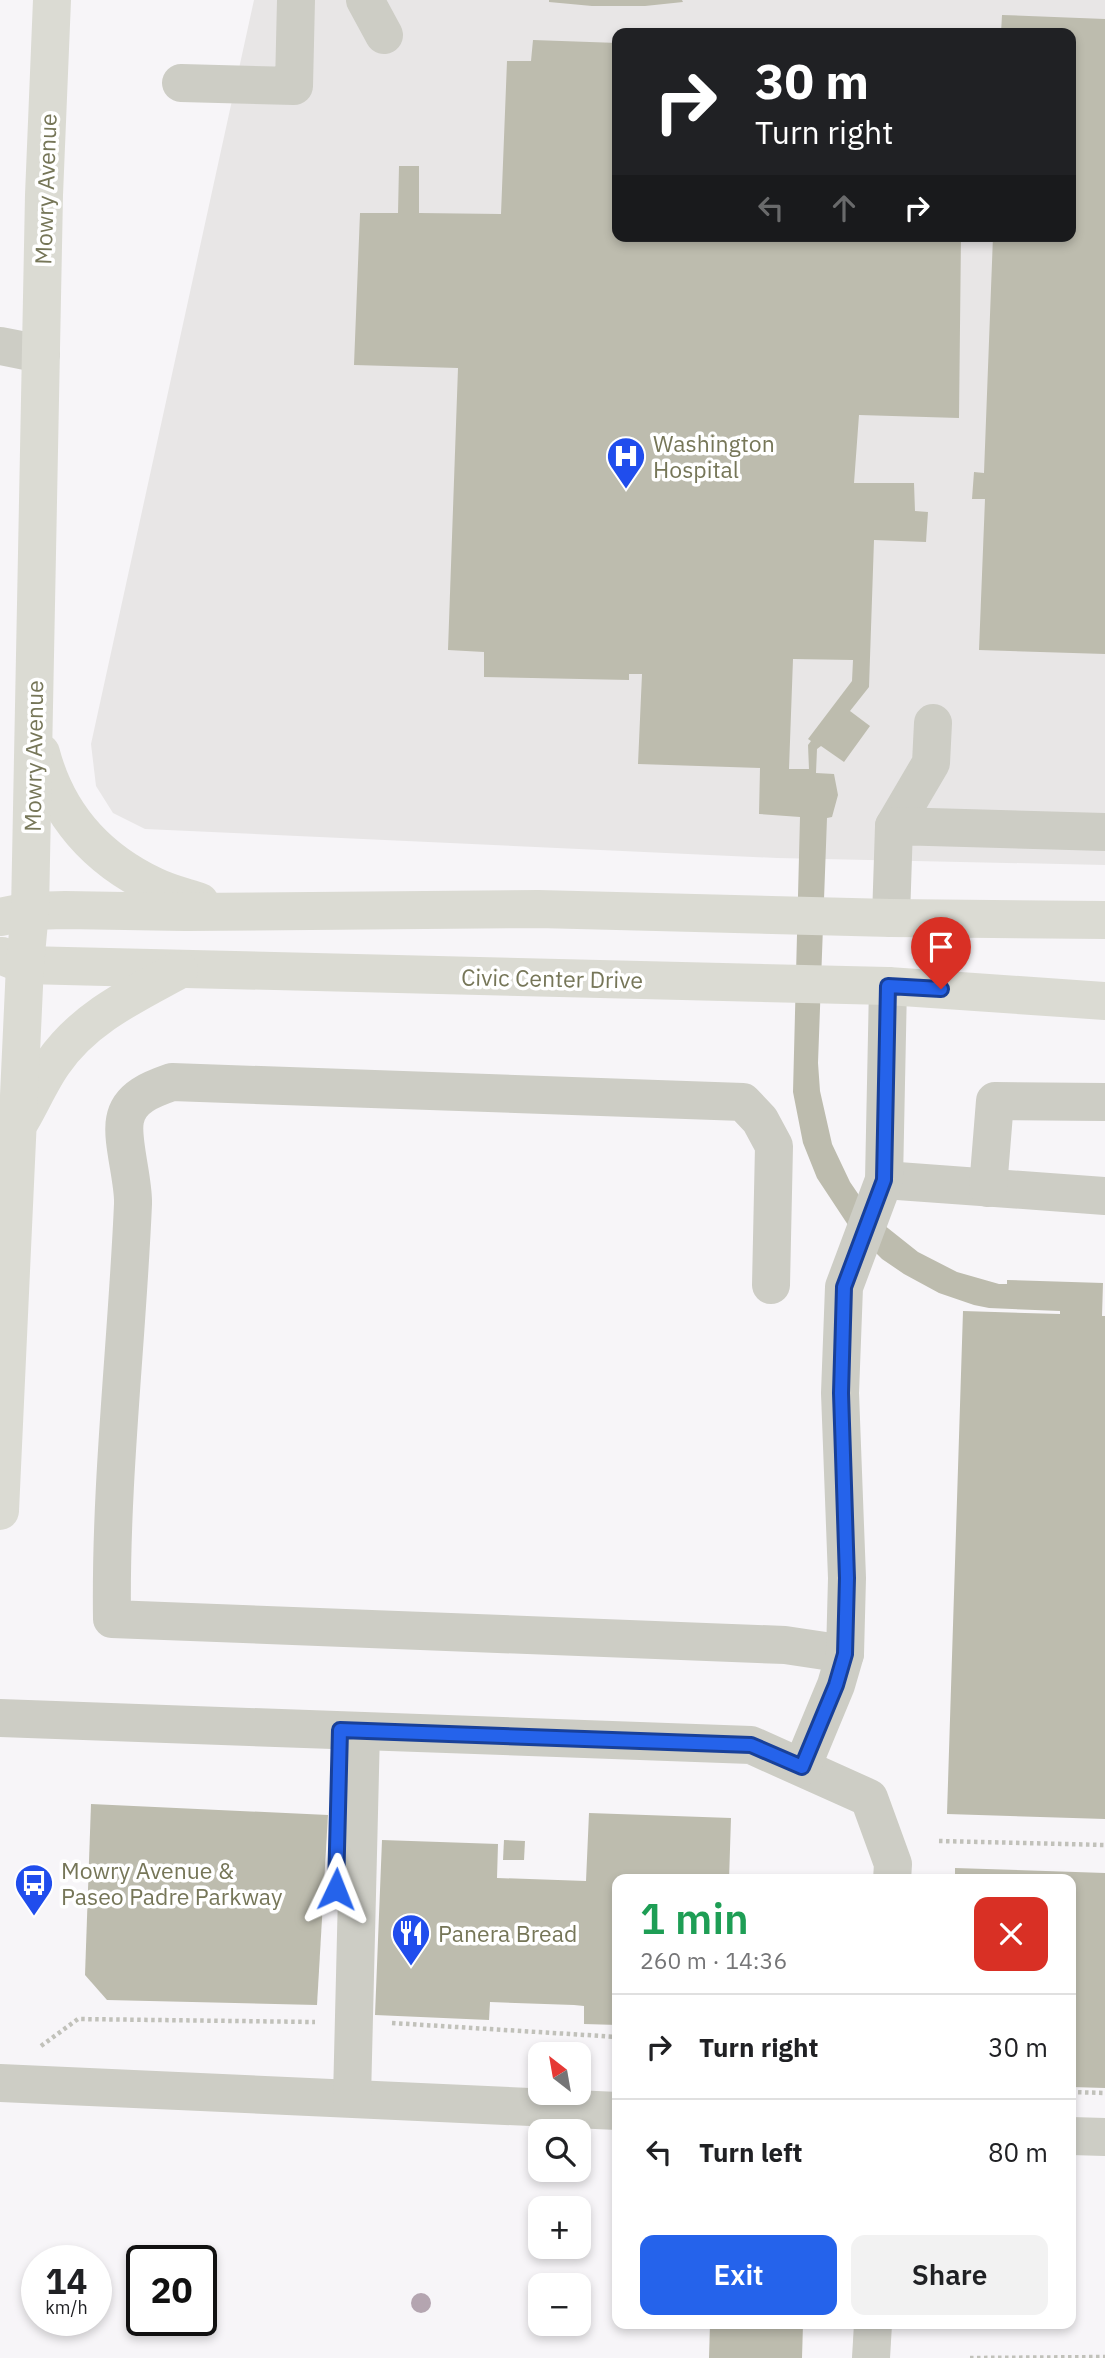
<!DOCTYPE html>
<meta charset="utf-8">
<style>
:root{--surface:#fff;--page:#f2f2f2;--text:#202124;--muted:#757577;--line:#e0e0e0;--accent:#2563eb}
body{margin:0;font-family:"IBM Plex Sans",sans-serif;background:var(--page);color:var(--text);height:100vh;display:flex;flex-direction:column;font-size:26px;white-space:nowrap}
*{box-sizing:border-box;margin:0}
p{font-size:23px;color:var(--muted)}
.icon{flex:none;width:38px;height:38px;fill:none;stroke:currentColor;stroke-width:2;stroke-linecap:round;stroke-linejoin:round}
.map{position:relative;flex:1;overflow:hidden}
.panel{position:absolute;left:612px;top:1874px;width:464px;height:455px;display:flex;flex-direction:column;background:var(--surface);border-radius:14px;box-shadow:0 4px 10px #0003}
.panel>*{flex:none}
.hud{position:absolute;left:612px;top:28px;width:464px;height:214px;border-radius:14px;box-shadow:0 4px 10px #0003;background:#202124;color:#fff;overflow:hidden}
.needle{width:46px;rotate:329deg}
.controls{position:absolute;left:528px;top:2042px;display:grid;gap:14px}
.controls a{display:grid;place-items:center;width:63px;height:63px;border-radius:14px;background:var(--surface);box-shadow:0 4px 10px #0003;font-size:35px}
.speed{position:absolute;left:21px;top:2245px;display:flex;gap:14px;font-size:35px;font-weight:700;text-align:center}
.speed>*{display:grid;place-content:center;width:91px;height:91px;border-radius:50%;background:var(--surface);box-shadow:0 4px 10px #0003;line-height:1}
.speed small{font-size:18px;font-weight:400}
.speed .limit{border:4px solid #111;border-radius:10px;background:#fff;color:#111}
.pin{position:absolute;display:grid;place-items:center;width:60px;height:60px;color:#fff;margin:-72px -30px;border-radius:50% 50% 50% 0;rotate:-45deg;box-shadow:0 0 7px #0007}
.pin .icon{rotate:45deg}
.me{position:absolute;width:77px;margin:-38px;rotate:2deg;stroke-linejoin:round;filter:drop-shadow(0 0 5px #0008)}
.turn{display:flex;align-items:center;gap:24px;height:147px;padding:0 28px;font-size:32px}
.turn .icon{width:91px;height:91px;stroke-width:2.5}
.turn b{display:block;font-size:49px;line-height:60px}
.lanes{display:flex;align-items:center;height:66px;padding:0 28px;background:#0003;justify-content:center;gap:35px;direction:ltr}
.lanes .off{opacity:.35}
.round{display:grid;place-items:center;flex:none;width:74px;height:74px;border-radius:14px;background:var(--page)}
.summary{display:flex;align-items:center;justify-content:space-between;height:119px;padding:0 28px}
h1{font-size:42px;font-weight:600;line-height:52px;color:#1e9e55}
.action{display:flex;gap:14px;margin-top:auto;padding:14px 28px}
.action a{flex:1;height:80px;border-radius:14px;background:var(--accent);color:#fff;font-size:28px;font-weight:600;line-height:80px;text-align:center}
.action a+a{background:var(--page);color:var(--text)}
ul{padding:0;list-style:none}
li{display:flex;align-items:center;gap:21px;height:105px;padding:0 28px;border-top:2px solid var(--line)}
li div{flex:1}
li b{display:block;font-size:26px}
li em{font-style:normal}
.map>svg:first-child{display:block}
</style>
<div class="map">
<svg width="1105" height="2358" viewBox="0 0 1105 2358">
<rect width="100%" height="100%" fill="#f7f5f8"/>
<path fill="#e8e6e6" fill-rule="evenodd" d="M254,0H1105V865L777,858L145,829L113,813L96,786L91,744ZM618,33H1071V236H618Z"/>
<g fill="#bdbcae" fill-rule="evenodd">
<polygon points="549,0 682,0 683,2 645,6 592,6 549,2"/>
<polygon points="1002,15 1105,19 1105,654 979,650 985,499 972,499 974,472 984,473 993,236 1071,236 1071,33 1001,33"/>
<path d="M533,40L618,43V236H961L959,418L859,415L854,483H914L915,511L928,512L926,542L874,540L869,687L850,711L870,726L844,762L821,746L817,749L816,773L834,774L838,795L832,817L827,818L818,1063L820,1091L832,1144L850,1182L865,1204L884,1225L918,1252L957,1272L999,1284H1007V1280L1103,1283L1102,1316H1105V1819L947,1814L963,1311L1060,1314V1311L989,1308L974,1305L939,1293L904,1274L882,1259L848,1225L817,1178L803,1143L793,1092L800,817L759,814L760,768L638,764L642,674H629V680L484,677V652L448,650L458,368L354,365L360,213H398L399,166H419V213L501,214L507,61H531ZM793,659L853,660L852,681L808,739L811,741L808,745L809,769H789Z"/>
<polygon points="91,1804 328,1815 317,2005 107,2000 85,1975"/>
<polygon points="589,1813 731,1818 729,1880 618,1880 618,2025 584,2024 584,2006 574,2005 490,2002 489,2020 375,2015 382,1840 498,1844 497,1878 586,1881"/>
<polygon points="504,1840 525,1841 524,1860 503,1860"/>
<polygon points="955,1868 1105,1873 1105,2088 1071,2087 1071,1880 955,1880"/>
<polygon points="710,2324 803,2324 802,2358 709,2358"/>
</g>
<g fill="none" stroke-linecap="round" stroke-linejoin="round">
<g stroke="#c1c1ba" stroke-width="4.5" stroke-dasharray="3.5 3.5" stroke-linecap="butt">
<polyline points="939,1841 1105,1845"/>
<polyline points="392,2023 618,2037"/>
<polyline points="41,2046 78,2019 315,2022"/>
<polyline points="1071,2092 1105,2093"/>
<polyline points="970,2358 1105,2357"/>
</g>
<g stroke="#cdcdc5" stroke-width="38">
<polyline points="365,0 384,35"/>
<polyline points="181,83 294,86 296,0"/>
<polyline points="0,346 41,354"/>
<polyline points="894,826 931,763 933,723"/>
<polyline points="891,918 894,826 1105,832"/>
<polyline points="884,1180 1105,1196"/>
<polyline points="988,1188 995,1101 1105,1102"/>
<path d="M771,1285L774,1146L760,1120L743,1102L172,1082C152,1089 129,1097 125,1120C121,1140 134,1181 133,1204C127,1343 110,1480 112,1619L785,1645L845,1654"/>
<polyline points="0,1718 751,1745 869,1798 893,1864 892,1880"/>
<polyline points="802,1767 836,1685 845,1654 847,1578 840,1393 844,1287 884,1180 888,986"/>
<polyline points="0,2083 618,2111"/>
<polyline points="352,2098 361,1731"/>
<polyline points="1071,2136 1105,2137"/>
<polyline points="871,2358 873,2324"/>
</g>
<g stroke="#dbdbd3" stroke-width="38">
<path d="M41,753C57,814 97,859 154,886C168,893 185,897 200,902"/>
<polyline points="0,917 30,911 65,910 185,912 538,909 891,918 1105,920"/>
<polyline points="2,956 25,965 888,986 1105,1001"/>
<path d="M21,1120C32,1101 41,1080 53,1063C84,1018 133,995 179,970"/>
<polyline points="0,1511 25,965 30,911 44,195 52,0"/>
</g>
</g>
<circle fill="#b4a5b0" cx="421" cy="2303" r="10"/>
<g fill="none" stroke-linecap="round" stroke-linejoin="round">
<g stroke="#184099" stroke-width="18">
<polyline id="route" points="336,1889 340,1730 751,1745 802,1767 836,1685 845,1654 847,1578 841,1393 844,1287 884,1180 888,986 941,989"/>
</g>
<use href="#route" stroke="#2563eb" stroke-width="12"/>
</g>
<defs>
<g id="hospital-pin" transform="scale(2.0125)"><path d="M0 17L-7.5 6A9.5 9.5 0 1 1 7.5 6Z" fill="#204ded" stroke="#fff"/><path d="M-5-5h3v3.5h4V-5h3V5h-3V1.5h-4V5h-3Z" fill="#fff"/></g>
<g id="bus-pin" transform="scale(2.0125)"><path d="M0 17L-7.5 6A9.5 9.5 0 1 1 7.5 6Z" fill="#204ded" stroke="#fff"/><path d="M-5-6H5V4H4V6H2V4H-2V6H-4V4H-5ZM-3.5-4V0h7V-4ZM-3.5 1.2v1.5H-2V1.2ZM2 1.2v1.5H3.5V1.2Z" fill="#fff"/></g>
<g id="restaurant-pin" transform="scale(2.0125)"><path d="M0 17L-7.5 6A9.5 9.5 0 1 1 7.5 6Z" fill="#204ded" stroke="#fff"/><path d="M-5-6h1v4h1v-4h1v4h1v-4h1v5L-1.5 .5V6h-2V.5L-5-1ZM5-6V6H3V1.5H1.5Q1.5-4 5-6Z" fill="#fff"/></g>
</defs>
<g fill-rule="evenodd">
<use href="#hospital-pin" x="626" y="456"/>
<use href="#bus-pin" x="34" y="1883"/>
<use href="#restaurant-pin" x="411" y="1933"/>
</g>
<g text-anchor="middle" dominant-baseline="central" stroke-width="7" stroke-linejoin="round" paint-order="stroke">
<g font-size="23" fill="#767658" stroke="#fff">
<text transform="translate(45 189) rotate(-88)">Mowry Avenue</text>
<text transform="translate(33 756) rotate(-89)">Mowry Avenue</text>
<text transform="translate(552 978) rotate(1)">Civic Center Drive</text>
</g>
<g font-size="23" fill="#767658" stroke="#fff" text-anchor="start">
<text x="653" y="443">Washington<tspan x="653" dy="26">Hospital</tspan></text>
<text x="61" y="1870">Mowry Avenue &amp;<tspan x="61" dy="26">Paseo Padre Parkway</tspan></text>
<text x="438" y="1933">Panera Bread</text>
</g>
</g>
</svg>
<div class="controls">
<a><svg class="needle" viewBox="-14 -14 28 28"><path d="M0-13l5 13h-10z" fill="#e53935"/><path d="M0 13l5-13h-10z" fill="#757577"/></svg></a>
<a><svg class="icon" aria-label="search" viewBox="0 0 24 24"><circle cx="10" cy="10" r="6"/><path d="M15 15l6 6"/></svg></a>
<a>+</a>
<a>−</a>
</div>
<div class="speed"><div>14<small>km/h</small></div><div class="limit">20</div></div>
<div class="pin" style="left:941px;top:989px;background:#d93025"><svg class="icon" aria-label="arrive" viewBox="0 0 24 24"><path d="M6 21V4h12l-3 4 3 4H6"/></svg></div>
<svg class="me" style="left:336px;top:1889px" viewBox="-20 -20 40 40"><path d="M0-17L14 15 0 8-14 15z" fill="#2563eb" stroke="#fff" stroke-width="4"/></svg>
<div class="hud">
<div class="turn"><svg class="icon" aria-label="right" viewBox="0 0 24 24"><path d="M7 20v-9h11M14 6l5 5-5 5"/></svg><div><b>30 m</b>Turn right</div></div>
<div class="lanes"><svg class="icon off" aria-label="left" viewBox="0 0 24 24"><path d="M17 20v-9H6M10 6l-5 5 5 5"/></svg><svg class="icon off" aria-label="ahead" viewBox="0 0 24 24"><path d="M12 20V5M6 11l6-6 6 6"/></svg><svg class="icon" aria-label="right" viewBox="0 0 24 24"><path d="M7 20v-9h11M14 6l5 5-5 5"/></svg></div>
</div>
<section class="panel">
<div class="summary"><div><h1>1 min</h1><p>260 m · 14:36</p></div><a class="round" style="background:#d93025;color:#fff"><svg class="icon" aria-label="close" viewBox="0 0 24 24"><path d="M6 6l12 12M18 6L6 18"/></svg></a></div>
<ul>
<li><svg class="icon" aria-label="right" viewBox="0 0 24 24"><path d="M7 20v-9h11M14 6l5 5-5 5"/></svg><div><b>Turn right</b></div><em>30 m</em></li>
<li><svg class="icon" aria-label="left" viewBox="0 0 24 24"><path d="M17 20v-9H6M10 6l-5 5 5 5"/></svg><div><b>Turn left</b></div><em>80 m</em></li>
</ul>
<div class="action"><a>Exit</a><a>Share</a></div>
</section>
</div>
